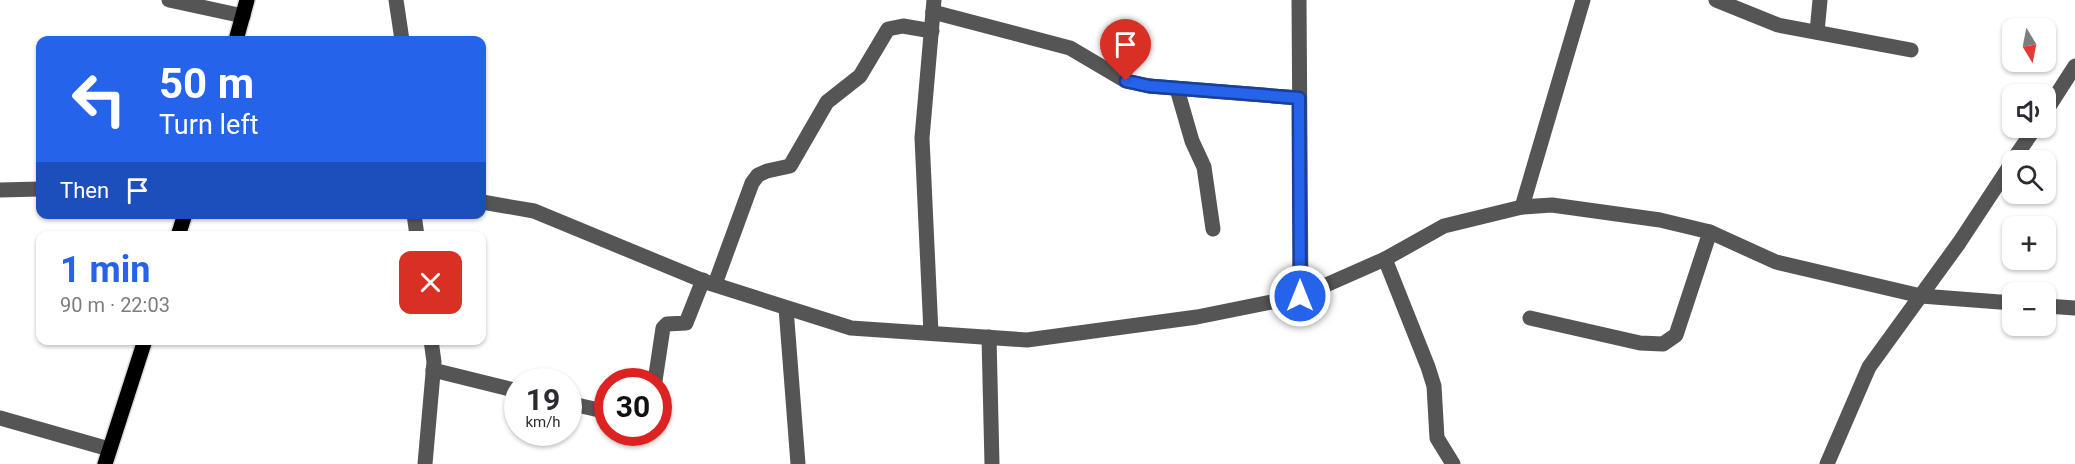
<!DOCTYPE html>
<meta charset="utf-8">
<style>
:root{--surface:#fff;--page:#f2f2f3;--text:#2b2b33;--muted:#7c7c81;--accent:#2563eb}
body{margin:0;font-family:Roboto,sans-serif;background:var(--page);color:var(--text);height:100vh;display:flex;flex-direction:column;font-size:22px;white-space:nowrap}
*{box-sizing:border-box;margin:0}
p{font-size:20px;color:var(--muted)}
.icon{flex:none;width:33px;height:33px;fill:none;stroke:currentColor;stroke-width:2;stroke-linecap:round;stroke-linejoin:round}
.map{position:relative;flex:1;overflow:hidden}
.panel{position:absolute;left:36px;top:231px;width:450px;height:114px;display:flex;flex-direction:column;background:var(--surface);border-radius:12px;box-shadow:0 2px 4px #0004}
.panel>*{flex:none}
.hud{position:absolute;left:36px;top:36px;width:450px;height:183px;border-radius:12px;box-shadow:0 2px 4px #0004;background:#2563eb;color:#fff;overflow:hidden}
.needle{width:39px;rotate:170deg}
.fabs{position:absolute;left:2002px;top:18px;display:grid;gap:12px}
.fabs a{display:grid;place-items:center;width:54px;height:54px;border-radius:12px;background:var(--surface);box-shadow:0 2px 4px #0004;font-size:30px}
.speed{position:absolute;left:504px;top:368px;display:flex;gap:12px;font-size:30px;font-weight:700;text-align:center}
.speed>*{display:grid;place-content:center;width:78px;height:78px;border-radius:50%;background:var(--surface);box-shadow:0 2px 4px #0004;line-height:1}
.speed small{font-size:15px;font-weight:400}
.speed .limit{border:9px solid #d22;background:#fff;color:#111}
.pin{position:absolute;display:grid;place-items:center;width:51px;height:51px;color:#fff;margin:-62px -26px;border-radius:50% 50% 50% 0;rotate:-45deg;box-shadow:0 0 6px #0007}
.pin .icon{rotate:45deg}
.me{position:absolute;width:66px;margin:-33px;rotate:0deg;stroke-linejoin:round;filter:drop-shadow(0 0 4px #0008)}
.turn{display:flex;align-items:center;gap:21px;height:126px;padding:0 24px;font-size:27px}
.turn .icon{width:78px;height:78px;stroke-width:2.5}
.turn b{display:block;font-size:42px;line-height:51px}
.then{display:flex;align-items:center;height:57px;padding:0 24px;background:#0003;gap:12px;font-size:22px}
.round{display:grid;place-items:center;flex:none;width:63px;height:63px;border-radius:12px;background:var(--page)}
.summary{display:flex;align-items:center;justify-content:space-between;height:102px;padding:0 24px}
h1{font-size:36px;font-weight:700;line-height:45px;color:var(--accent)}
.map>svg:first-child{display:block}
</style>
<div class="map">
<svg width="2075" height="464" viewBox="0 0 2075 464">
<rect width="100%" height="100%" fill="#fff"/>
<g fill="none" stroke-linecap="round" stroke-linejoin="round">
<g stroke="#dbdbdb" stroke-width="18">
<g id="major">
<polyline points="236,40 247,0"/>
<polyline points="178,236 185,214"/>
<polyline points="105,464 145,340"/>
</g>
</g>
<g stroke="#555" stroke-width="15">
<polyline points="169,0 243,16"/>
<polyline points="396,0 402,40"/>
<polyline points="1299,0 1301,296"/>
<polyline points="1716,0 1778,25 1911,50"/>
<polyline points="933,12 1070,48 1126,81 1149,86 1299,98"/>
<polyline points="1817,32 1820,0"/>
<polyline points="1177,89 1192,141 1204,167 1213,229"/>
<polyline points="2046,111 2075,66"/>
<polyline points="2013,160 2035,128"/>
<polyline points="0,190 40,189"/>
<polyline points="482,202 534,211 706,282 851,328 1027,340 1197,317 1301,296 1385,259 1444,226 1522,207 1552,205 1660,220 1710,232 1776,262 1921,296 2013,303"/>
<polyline points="1522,207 1583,0"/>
<polyline points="414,214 417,236"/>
<polyline points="1385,259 1428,367 1434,386 1437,438 1453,464"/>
<polyline points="715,284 752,183 758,175 767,171 790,166 827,102 860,76 888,29 903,26 932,31"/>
<polyline points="2046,306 2075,308"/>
<polyline points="786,308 798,464"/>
<polyline points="1530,318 1640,343 1663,344 1676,335 1710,232"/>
<polyline points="931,333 922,138 934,0"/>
<polyline points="989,337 992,464"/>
<polyline points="433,370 518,391"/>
<polyline points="655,381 663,328 667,324 686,323 703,280"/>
<polyline points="568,403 608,412"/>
<polyline points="0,418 109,449"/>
<polyline points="425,464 434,362 431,340"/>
<polyline points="1827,464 1869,367 1959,243 2013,161"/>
</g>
<use href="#major" stroke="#000" stroke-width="15"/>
</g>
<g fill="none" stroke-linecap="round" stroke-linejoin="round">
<g stroke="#184099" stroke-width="15">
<polyline id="route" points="1126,81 1149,86 1299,98 1300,296"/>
</g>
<use href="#route" stroke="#2563eb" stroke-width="10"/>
</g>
</svg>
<div class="fabs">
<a><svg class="needle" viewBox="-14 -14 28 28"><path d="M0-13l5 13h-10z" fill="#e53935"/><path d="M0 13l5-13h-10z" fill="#7c7c81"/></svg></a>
<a><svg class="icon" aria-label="sound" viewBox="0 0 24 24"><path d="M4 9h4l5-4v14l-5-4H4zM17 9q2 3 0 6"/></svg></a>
<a><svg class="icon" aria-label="search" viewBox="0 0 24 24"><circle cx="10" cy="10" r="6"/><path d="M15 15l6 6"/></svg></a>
<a>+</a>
<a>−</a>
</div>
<div class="speed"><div>19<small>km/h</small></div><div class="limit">30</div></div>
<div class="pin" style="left:1126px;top:81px;background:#d93025"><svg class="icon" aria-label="arrive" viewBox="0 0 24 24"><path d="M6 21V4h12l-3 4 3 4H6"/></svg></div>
<svg class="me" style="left:1300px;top:296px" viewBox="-20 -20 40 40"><circle r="17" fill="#2563eb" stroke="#fff" stroke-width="3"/><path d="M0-11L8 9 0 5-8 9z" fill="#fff"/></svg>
<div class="hud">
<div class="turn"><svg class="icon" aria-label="left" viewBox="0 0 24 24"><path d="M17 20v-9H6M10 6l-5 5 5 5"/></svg><div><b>50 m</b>Turn left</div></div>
<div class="then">Then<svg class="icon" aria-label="arrive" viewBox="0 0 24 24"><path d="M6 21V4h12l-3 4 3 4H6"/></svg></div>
</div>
<section class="panel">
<div class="summary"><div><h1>1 min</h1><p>90 m · 22:03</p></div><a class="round" style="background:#d93025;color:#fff"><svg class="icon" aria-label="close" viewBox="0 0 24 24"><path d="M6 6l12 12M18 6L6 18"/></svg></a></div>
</section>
</div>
